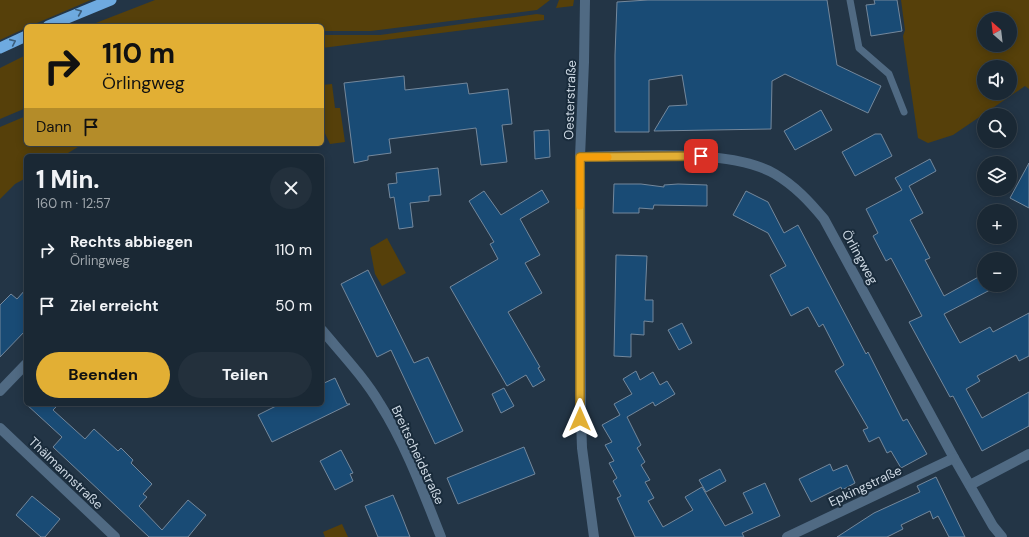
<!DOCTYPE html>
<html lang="de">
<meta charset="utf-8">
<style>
:root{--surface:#1a2834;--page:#23303c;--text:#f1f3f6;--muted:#9fa6ac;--line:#38444f;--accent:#e2af34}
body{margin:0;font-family:"DM Sans",sans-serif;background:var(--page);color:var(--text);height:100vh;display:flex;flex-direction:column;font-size:15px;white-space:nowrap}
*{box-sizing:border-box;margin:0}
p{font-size:13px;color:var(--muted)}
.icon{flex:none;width:22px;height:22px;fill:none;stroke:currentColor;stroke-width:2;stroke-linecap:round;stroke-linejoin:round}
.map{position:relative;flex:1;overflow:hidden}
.sheet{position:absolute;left:24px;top:154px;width:300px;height:252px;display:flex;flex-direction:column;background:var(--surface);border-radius:6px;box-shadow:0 2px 10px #0003,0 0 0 1px var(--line)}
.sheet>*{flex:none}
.guide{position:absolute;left:24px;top:24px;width:300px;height:122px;border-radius:6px;box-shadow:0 2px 10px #0003,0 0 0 1px var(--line);background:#e2af34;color:#111;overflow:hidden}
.needle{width:26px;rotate:332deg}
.buttons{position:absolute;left:977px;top:12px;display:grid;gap:8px}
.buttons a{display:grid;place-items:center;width:40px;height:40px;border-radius:50%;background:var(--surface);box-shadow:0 2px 10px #0003,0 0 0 1px var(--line);font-size:20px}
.pin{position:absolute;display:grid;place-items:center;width:34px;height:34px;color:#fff;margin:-17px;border-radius:8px;box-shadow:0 2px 6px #0006}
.me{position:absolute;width:44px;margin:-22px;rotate:0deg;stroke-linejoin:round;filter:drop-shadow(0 0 3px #0008)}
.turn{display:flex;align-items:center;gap:14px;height:84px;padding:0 12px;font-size:18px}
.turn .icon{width:52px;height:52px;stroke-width:2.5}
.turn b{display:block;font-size:28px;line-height:34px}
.then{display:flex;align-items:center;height:38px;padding:0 12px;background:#0003;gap:8px;font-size:15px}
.round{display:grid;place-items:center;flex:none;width:42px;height:42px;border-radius:21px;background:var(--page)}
.overview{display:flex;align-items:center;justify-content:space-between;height:68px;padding:0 12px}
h1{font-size:24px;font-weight:800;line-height:30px}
.action{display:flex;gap:8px;margin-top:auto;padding:8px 12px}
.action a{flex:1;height:46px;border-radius:24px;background:var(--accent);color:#111;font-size:16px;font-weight:800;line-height:46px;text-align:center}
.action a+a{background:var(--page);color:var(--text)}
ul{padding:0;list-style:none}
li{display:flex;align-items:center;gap:12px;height:56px;padding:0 12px}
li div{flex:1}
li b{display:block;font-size:15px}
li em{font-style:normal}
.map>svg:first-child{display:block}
</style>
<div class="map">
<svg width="1029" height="537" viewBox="0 0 1029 537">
<rect width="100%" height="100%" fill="#233546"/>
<g fill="#56400a" fill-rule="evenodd">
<polygon points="0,0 91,0 30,26 26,26 26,28 0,40"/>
<polygon points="155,0 550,0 537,10 371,31 322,31 322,26 88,26"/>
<polygon points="559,0 574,0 573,6 556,8"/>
<path d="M901,0H1029V89L1025,86L953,135L928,143L918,138L903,36L905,30ZM984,19H1010V45H984ZM984,67H1010V93H984Z"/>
<polygon points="537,14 544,15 544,20 322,48 322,35 380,35"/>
<polygon points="26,55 26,108 0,119 0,68"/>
<polygon points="332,84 335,108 340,108 345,142 330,144 322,127 322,85"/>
<polygon points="26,116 26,144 83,144 63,156 26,156 26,178 15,184 0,199 0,127"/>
<polygon points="387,238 406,273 382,286 375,274 370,248"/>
<polygon points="342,524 348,537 325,537 323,532"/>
</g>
<g fill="#194b75" stroke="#74889c">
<polygon points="648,0 827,0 837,65 881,86 868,113 785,74 772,81 771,129 654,131 669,106 687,105 682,75 649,80 649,132 615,132 615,55 617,2"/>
<polygon points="874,0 897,0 902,31 871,36 866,5 875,4"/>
<polygon points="404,76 405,90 467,83 469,94 508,89 512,124 502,125 507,162 481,165 476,128 389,139 391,153 368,156 368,160 354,163 344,83"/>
<polygon points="821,110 832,130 795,150 784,131"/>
<polygon points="549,130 550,157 535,159 534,131"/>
<polygon points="875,134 881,134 892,156 855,176 842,152"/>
<polygon points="930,159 936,171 909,186 923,213 910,220 930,258 925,260 944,296 982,275 984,285 987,285 990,290 944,314 960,343 990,327 993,332 1029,313 1029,356 1019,361 1016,355 977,376 980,381 966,389 982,418 1029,392 1029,426 982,451 953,396 950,397 909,322 922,316 891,258 886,261 873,236 878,233 866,209 902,190 895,178"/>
<polygon points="1029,163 1029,208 1010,198"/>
<polygon points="438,168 441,195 429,196 429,201 410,203 413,227 399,229 394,197 390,198 388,184 397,183 396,173"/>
<polygon points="614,184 641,184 664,187 664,185 678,184 707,185 707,206 654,205 653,209 639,208 639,213 613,213"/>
<polygon points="542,190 549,202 520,219 540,255 525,263 542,293 508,312 540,367 538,368 545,380 533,387 526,375 507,386 450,287 498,259 490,244 494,242 469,201 484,191 501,215"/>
<polygon points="746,191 768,202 784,233 798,225 866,354 868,352 903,421 907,419 927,454 901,468 891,451 887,453 879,437 869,442 863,430 868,428 835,371 844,365 823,324 819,327 808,307 791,316 770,275 786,266 768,233 733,215"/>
<polygon points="616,255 647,256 645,300 653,300 653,322 644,321 644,335 631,334 631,357 614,356"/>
<polygon points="368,270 414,363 428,357 463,431 435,444 391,350 377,357 341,284"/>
<polygon points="26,289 26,330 0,357 0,305 11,294 17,299"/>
<polygon points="682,323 692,343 679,350 668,330"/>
<polygon points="636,371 640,380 653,372 660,385 667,381 675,394 655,406 653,402 627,417 641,445 637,448 645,462 641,465 650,480 645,482 654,498 648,501 663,527 693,510 685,497 702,487 725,526 753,513 743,493 765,483 780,516 742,533 744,537 635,537 617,498 621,496 613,481 617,478 609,463 614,461 605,445 612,442 602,425 620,415 614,404 632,394 623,379"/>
<polygon points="335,378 347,404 350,404 272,442 258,415 280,404 322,404 322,384"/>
<polygon points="504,388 514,406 501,413 492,394"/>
<polygon points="26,404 59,404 53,410 85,439 94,429 118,451 121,448 133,460 131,463 152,484 143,494 147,497 139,506 162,530 188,500 206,515 188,537 149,537 53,447 62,437"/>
<polygon points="524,447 535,474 458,504 447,478"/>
<polygon points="341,450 353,473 350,474 353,481 335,490 320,461"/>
<polygon points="830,464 833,471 847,465 855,483 842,490 841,487 811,502 799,479"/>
<polygon points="720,469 726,481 706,492 699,480"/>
<polygon points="936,477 965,537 949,537 938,516 933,519 930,511 901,525 903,529 887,537 837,537 874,513 920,492 917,486"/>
<polygon points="393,495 401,514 410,537 378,537 365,506"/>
<polygon points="32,496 60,519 45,537 41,537 16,515"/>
</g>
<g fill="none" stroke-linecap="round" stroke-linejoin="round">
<polyline stroke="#506a83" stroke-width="7" points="850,0 859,48 889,74 904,112"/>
<g stroke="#506a83" stroke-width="10">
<path d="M580,157C633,156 730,148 775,174C795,186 809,201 824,219L954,458L993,526L1002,537"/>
<path d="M322,330C342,354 364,377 380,404C406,445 423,492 441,537"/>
<polyline points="0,391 26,364"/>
<polyline points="0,428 115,537"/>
<polyline points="970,485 1029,454"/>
<polyline points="787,537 954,458"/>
</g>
<polyline stroke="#506a83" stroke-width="10" points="585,0 584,62 580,157 581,419 582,448 594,537"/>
<g stroke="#6eaae0" stroke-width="11">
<polyline points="48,26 111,0"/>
<polyline points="0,48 26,36"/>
</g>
</g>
<defs><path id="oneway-chevron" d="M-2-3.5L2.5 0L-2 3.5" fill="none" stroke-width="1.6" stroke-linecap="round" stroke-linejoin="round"/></defs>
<g stroke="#3b5e7d">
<use href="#oneway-chevron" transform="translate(79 12) rotate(-23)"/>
<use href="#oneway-chevron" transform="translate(13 42) rotate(-24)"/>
</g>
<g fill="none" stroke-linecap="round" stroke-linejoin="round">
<g stroke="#937222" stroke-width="10">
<polyline id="route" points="580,419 580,157 701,156"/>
</g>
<use href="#route" stroke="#e2af34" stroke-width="7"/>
<polyline stroke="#f59e0b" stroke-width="7" points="580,206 580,157 608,157"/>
</g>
<g text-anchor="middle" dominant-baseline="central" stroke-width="4" stroke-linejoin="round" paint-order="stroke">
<g font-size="13" fill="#ced9e4" stroke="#192b3b">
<text transform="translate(570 100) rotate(-88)">Oesterstraße</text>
<text transform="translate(860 257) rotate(61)">Örlingweg</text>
<text transform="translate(418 455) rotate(65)">Breitscheidstraße</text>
<text transform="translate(66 473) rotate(44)">Thälmannstraße</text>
<text transform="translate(865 486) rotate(-25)">Epkingstraße</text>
</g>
</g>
</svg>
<div class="buttons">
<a><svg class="needle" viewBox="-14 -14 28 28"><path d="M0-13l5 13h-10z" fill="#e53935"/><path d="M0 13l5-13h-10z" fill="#9fa6ac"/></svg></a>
<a><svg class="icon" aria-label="sound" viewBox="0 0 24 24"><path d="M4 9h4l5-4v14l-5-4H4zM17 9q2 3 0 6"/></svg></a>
<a><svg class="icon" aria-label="search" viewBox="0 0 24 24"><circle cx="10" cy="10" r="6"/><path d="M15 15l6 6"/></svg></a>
<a><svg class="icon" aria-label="layers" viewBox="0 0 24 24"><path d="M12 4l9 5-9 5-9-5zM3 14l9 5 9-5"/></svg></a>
<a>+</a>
<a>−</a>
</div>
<div class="pin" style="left:701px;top:156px;background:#d93025"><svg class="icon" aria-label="arrive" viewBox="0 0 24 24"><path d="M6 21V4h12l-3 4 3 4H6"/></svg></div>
<svg class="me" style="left:580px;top:419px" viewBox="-20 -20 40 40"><path d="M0-17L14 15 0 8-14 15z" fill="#e2af34" stroke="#fff" stroke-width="4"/></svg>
<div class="guide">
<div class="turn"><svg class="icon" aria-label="right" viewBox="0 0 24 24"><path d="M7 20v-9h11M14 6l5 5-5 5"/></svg><div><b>110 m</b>Örlingweg</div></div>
<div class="then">Dann<svg class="icon" aria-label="arrive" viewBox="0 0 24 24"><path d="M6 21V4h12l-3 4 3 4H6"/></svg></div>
</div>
<section class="sheet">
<div class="overview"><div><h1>1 Min.</h1><p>160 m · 12:57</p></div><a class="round"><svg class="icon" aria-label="close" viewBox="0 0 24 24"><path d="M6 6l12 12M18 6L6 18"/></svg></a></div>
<ul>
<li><svg class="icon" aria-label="right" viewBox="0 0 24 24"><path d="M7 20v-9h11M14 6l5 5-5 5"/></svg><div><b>Rechts abbiegen</b><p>Örlingweg</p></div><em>110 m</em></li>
<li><svg class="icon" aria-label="arrive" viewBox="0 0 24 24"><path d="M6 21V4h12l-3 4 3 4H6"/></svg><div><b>Ziel erreicht</b></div><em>50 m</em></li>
</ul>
<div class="action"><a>Beenden</a><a>Teilen</a></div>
</section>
</div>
